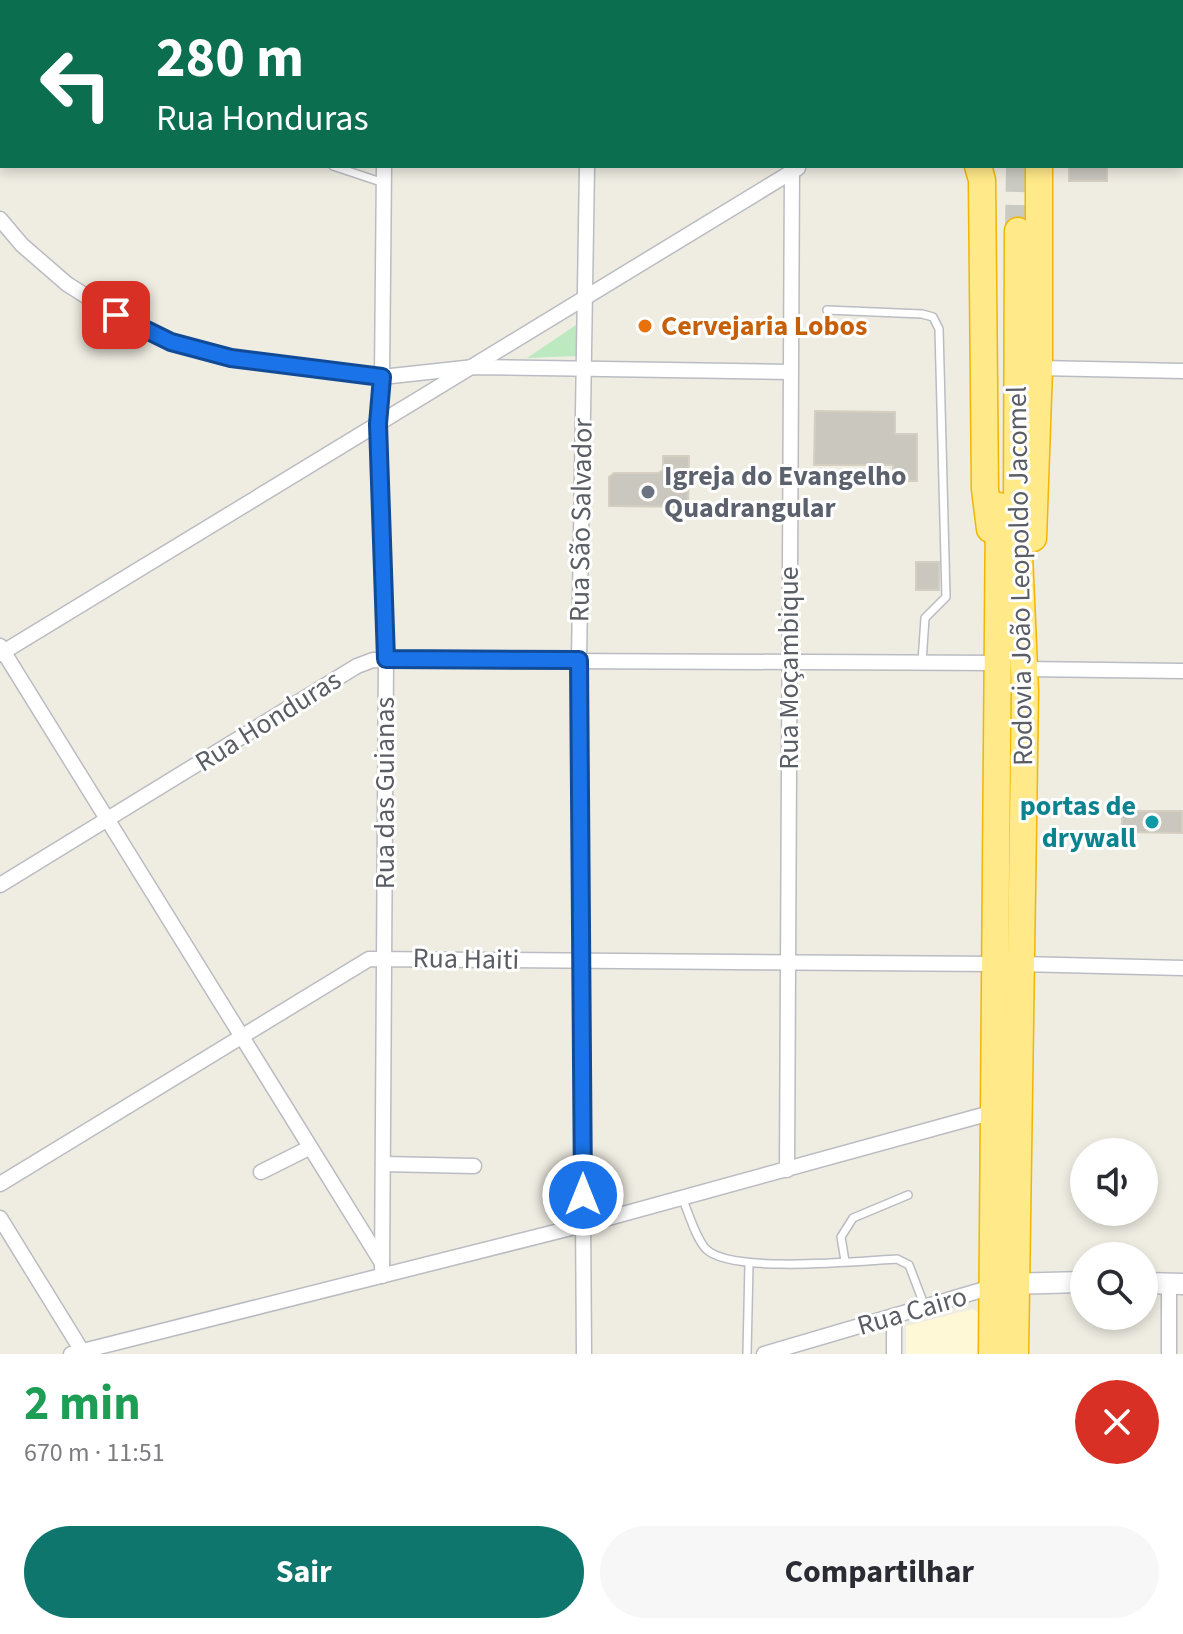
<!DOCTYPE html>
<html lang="pt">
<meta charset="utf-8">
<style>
:root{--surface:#fff;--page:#f7f7f7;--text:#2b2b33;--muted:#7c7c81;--accent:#0f766e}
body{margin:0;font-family:"Source Sans 3",sans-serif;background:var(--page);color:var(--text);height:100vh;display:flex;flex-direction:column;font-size:30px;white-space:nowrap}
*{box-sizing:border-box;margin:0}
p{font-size:26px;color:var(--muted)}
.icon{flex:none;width:44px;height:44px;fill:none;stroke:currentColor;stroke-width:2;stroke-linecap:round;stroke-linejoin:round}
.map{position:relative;height:1354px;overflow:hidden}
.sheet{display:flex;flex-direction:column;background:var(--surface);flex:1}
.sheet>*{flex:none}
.guide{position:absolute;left:0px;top:0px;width:1184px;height:168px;box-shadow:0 4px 12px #0003;background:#0b6e4f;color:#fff;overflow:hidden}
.tools{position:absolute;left:1070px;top:1138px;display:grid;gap:16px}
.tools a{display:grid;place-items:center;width:88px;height:88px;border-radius:50%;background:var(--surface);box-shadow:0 4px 12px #0003;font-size:40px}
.pin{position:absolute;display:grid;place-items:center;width:68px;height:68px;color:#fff;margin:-34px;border-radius:16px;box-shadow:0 4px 12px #0006}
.me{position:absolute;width:88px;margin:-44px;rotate:0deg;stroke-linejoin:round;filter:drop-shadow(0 0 6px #0008)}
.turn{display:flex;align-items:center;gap:28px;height:168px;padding:0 24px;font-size:36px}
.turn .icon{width:104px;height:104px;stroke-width:2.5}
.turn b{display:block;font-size:56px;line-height:68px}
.round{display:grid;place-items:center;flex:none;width:84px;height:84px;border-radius:42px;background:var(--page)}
.summary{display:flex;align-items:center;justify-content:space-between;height:136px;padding:0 24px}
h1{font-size:48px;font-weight:700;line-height:60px;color:#1e9e55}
.cta{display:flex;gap:16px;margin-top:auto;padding:16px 24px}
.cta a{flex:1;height:92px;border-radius:48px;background:var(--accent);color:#fff;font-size:32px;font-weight:700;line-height:92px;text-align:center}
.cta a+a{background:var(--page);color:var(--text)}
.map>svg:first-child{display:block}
</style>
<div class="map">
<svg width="1183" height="1354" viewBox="0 0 1183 1354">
<rect width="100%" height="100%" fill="#efede2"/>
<polygon fill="#fff8d7" points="973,1309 979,1313 979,1354 906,1354 906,1326"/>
<polygon fill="#bce9bf" points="579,323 578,356 527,358"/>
<g fill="#cac7bf" stroke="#d4cfc0" stroke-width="2">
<rect x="1069" y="166" width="38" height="15"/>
<polygon points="815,411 895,412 895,434 917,434 917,481 893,481 893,465 814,465"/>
<polygon points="663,456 689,456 688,507 609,506 609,477 614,473 658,473 663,470"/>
<rect x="916" y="562" width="23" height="28"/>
<polygon points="1122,811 1182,811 1182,833 1122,832"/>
</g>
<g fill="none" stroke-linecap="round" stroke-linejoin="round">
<g stroke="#cac9c2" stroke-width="26" stroke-dasharray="26 13" stroke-linecap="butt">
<polyline points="1025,2 1025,0"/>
<polyline points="1018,231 1019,166"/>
</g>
<g stroke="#babcc2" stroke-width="10">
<g id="lane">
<polyline points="802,0 826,2"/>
<polyline points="927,2 928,0"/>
<polyline points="1182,16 1183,16"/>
<polyline points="1182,70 1183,70"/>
<polyline points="333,166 384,183"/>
<polyline points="827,310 922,314 933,317 939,329 946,597 925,618 922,662"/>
<path d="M682,1198C689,1213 695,1237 706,1249C731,1274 859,1261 897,1259L909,1265L925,1307"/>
<polyline points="845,1261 841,1237 853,1218 908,1195"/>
<polyline points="747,1354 749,1264"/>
</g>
</g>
<g stroke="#babcc2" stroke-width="17">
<g id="street">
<polyline points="385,0 385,2"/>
<polyline points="603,2 603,0"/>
<polyline points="802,2 802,0"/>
<polyline points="0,219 22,245 67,284 116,315 171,342 231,358 382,377 474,367 790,372"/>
<polyline points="1039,368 1183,371"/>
<polyline points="0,646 382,1263"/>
<polyline points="0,654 798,168"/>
<polyline points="1024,669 1183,671"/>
<polyline points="0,885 357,666 373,660 997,663"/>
<polyline points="1020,964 1183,968"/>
<polyline points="383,1164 474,1166"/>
<polyline points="787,1170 792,166"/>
<polyline points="261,1172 309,1148"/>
<polyline points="0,1184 369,959 995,964"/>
<polyline points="0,1218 82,1351"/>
<polyline points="382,1276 386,659 378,424 382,377 384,166"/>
<polyline points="71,1354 583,1225 994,1112"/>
<polyline points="584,1354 579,660 587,166"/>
<polyline points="764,1354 992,1287"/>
<polyline points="894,1354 894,1316"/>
<polyline points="1169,1354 1169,1284"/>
</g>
</g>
<g stroke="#bbbec5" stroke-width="23">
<g id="secondary">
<polyline points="395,0 402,2"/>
<polyline points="476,0 483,2"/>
<polyline points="1053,2 1053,0"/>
<polyline points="1182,91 1183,91"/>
<polyline points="1182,114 1183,114"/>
<polyline points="1144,1283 1183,1284"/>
<polyline points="1004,1284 1084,1282"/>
</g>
</g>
<g stroke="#f1b600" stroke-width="29">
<g id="highway">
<polyline points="977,0 977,2"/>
<polyline points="978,166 982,180 985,489 990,529"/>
<polyline points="1033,538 1039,368 1039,166"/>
<polyline points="992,1354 999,506"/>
<polyline points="1015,1354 1025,691 1017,509 1018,231"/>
</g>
</g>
<use href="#lane" stroke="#fff" stroke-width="7"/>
<use href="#street" stroke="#fff" stroke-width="14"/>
<use href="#secondary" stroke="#fff" stroke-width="20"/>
<use href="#highway" stroke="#ffe989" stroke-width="26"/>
</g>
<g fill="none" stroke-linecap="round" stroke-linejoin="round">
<g stroke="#114b97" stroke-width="20">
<polyline id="route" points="116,315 171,342 231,358 382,377 378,424 386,659 579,660 583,1195"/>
</g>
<use href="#route" stroke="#1a73e8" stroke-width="14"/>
</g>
<circle fill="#e8710a" stroke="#fff" stroke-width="3" cx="645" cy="326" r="8"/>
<circle fill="#6b7280" stroke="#fff" stroke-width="3" cx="648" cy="492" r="8"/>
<circle fill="#0f9aa8" stroke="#fff" stroke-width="3" cx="1152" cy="822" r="8"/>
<g text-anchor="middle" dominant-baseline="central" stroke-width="6" stroke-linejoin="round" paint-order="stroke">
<g font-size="28" font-weight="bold" fill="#c56008" stroke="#fff" text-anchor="start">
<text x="661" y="326">Cervejaria Lobos</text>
</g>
<g font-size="28" font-weight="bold" fill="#5b616d" stroke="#fff" text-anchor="start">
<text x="664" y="476">Igreja do Evangelho<tspan x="664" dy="32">Quadrangular</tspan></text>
</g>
<g font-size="28" fill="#5a5e64" stroke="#fff">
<text transform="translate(581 520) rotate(-89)">Rua São Salvador</text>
<text transform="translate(1020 576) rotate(-91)">Rodovia João Leopoldo Jacomel</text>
<text transform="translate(789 668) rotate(-90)">Rua Moçambique</text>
<text transform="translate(268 721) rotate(-32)">Rua Honduras</text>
<text transform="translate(385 793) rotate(-90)">Rua das Guianas</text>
<text transform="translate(466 959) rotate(1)">Rua Haiti</text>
<text transform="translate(912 1311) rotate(-16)">Rua Cairo</text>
</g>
<g font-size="28" font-weight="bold" fill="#0d838f" stroke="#fff" text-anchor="end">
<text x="1136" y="806">portas de<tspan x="1136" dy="32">drywall</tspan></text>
</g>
</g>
</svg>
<div class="tools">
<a><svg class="icon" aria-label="sound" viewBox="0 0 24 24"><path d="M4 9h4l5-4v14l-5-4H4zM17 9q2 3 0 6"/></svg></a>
<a><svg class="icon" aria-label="search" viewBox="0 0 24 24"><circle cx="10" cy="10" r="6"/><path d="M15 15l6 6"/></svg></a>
</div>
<div class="pin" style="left:116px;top:315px;background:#d93025"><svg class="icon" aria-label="arrive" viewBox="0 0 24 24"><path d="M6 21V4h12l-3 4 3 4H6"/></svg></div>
<svg class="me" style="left:583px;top:1195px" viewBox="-20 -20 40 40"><circle r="17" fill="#1a73e8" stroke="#fff" stroke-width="3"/><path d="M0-11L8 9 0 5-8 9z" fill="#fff"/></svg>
<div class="guide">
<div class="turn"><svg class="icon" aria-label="left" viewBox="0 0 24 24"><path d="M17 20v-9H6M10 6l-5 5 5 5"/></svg><div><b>280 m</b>Rua Honduras</div></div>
</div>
</div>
<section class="sheet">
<div class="summary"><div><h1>2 min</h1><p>670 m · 11:51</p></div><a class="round" style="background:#d93025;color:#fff"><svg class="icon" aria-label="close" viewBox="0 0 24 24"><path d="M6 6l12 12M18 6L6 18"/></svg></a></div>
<div class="cta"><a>Sair</a><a>Compartilhar</a></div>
</section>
